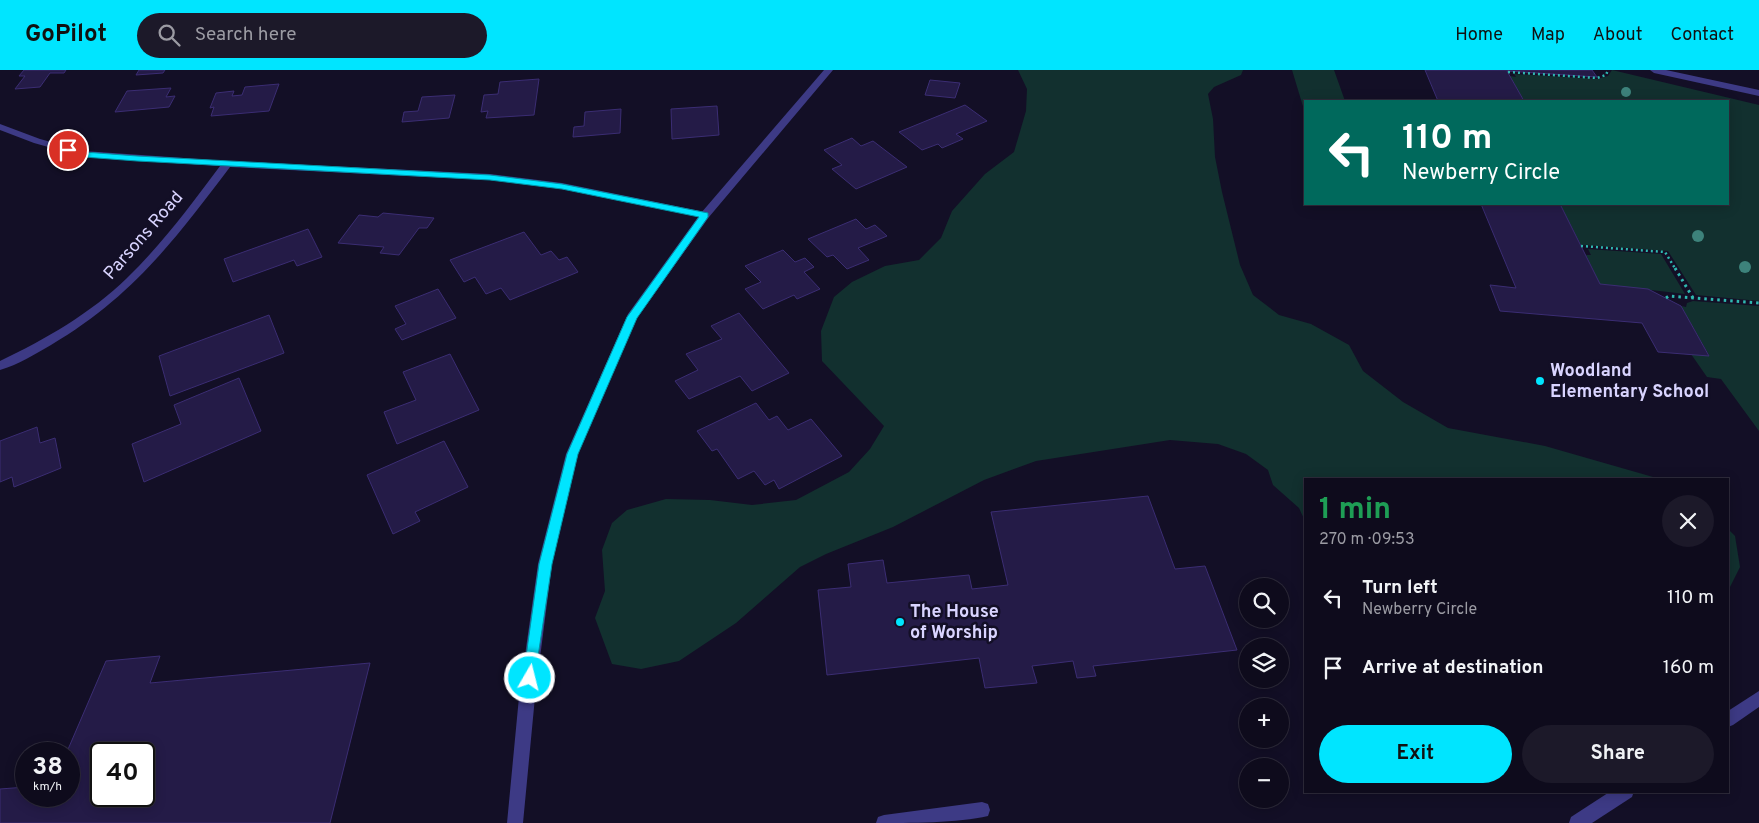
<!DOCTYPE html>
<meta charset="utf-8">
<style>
:root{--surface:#0e0b1c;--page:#1c1929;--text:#f1f3f6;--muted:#9b9ba3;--line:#2e2b3b;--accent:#00e5ff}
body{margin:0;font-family:Overpass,sans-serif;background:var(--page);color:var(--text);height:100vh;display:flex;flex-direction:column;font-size:19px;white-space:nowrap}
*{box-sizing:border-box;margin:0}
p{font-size:16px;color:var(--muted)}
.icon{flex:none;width:28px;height:28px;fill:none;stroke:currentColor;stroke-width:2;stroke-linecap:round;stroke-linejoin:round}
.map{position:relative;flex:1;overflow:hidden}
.details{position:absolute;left:1304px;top:408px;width:425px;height:315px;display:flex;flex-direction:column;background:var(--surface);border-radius:0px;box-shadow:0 2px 12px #0003,0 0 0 1px var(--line)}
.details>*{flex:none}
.banner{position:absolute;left:1304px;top:30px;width:425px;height:105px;border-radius:0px;box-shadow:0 2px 12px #0003,0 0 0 1px var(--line);background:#00695c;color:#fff;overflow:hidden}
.controls{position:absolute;left:1239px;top:508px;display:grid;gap:10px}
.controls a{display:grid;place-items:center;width:50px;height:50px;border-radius:50%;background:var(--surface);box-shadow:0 2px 12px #0003,0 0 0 1px var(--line);font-size:25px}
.speed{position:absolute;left:15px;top:672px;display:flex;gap:10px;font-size:25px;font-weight:700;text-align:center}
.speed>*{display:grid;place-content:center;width:65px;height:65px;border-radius:50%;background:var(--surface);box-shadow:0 2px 12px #0003,0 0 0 1px var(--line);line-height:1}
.speed small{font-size:12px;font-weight:400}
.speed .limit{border:2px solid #111;border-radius:8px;background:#fff;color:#111}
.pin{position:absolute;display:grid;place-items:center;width:42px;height:42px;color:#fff;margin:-21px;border:2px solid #fff;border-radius:50%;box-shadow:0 1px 5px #0007}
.me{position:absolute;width:55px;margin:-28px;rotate:8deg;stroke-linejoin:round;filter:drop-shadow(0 0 4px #0008)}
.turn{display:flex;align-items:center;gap:18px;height:105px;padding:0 15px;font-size:22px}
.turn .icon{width:65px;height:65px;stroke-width:2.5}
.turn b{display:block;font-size:35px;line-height:42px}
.round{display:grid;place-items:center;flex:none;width:52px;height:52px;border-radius:26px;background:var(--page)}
.summary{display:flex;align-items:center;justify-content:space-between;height:85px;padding:0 15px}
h1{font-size:30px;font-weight:700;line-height:38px;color:#1e9e55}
.cta{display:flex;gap:10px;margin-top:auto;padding:10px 15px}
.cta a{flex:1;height:58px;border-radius:30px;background:var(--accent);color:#111;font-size:20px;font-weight:700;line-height:58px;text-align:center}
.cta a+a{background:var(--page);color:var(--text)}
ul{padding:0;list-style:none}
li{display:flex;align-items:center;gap:15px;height:70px;padding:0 15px}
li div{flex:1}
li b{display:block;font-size:19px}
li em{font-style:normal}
header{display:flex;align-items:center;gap:30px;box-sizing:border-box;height:70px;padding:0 25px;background:var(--accent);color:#111}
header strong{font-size:24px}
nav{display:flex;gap:28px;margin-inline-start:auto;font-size:18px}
.search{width:350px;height:45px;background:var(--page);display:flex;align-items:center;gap:12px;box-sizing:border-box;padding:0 18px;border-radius:28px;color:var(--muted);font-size:19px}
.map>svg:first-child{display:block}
</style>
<header>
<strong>GoPilot</strong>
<div class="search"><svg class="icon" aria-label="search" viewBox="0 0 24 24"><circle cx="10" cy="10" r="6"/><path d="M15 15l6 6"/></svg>Search here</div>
<nav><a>Home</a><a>Map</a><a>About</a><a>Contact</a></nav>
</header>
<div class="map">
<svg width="1759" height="753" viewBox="0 0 1759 753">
<rect width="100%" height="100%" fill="#130f26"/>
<g fill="#12302f">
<polygon points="1018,0 1243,0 1241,5 1214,17 1208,24 1213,49 1215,87 1222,122 1240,195 1253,225 1279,245 1311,254 1349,275 1363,301 1403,332 1448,358 1545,376 1660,409 1305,409 1305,451 1299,438 1273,415 1268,400 1246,384 1218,374 1170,370 1036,391 984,410 893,457 826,484 800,497 736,553 679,591 641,599 612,594 595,548 605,521 602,480 612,453 627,440 666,429 710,430 752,435 796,430 849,402 870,379 884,356 822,291 821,261 834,227 852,212 885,196 919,190 941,168 952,141 985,104 1014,82 1026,41 1027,19"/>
<polygon points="1292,0 1334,0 1345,31 1305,31 1305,43"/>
<polygon points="1612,0 1759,35 1759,231 1696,225 1668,181 1581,175 1560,134 1728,134 1728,31 1524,31 1510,6 1516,7 1514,4 1597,9 1608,6"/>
<polygon points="1588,179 1661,184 1685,224 1600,214 1586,185 1591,185"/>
<polygon points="1693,231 1759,236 1759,361 1721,309 1707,307 1691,284 1709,285 1681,236 1686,237 1687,233"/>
<polygon points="1728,459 1735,466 1740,497 1728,521"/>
</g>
<g fill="#241b47" stroke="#3b2d73" fill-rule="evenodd">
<polygon points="24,0 66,0 64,3 50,3 40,17 15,19 25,6 19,6"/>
<polygon points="139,0 165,0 163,3 136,5"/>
<polygon points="1425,0 1592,0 1597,7 1507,1 1524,31 1438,31"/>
<polygon points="539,9 534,45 486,48 488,41 481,42 484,25 498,24 500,12"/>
<polygon points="930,10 960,13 955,28 925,25"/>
<polygon points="279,14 269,41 211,46 214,37 210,38 216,23 234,21 232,26 242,25 245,17"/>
<polygon points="171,18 166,27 175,26 169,37 115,42 127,21"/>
<polygon points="455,25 449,48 402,52 404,42 418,41 422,27"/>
<polygon points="965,35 987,51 956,64 963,69 942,78 938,74 922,80 899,62"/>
<polygon points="717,36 719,65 672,69 671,39"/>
<polygon points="621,39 620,63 573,67 574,57 584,56 585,42"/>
<polygon points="852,68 861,76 873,71 907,97 856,119 832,99 842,95 824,80"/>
<polygon points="1481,134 1560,134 1600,214 1648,219 1681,236 1709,286 1658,282 1642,253 1500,241 1490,215 1516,218"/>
<polygon points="383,143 434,148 427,158 419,158 399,185 380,183 384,177 338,173 359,145 378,147"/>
<polygon points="856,149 866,159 875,155 887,166 858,178 869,190 847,199 833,185 827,187 808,169"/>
<polygon points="308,159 322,187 297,196 294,190 233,212 224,189"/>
<polygon points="524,162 541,185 551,181 559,190 567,187 578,202 510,230 501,218 486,224 475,207 464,212 450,190"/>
<polygon points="783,180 795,192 805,188 814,197 804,202 820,219 797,229 794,225 763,239 745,219 761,212 745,196"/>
<polygon points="438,219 456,248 402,270 395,259 406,254 395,236"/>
<polygon points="739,243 789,303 752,321 740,306 689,329 675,311 698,300 686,284 722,269 711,256"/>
<polygon points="269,245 284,283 170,326 159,286"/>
<polygon points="450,284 479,340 397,374 384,342 416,330 403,302"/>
<polygon points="239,308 261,361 144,412 132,374 181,354 174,335"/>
<polygon points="756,333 769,350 777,346 788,360 811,349 842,386 779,419 774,410 765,415 754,401 738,409 717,379 712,381 697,361"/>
<polygon points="37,357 40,373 55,368 61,398 14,417 12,407 0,412 0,371"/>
<polygon points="444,371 468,417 415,442 420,451 393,464 367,405"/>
<polygon points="1148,426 1175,499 1205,496 1237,580 1093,596 1096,606 1077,608 1073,591 1032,596 1037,613 985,618 979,588 827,605 818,520 851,517 848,494 883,490 887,513 969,505 972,519 1008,515 991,442"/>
<path d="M160,586L150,613L370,593L330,753H0V719L26,717V726H69V684H66L106,591ZM101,684H144V726H101Z"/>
</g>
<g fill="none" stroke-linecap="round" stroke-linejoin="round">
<g stroke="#2fb8b0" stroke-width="2.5" stroke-dasharray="2 3" stroke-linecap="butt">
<polyline points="1508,2 1597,8 1606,5 1608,0"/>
<polyline points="1581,176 1665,182 1676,200"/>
</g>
<g stroke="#2fb8b0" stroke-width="3" stroke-dasharray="2.5 4" stroke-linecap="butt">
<polyline points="1675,198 1693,228"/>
<polyline points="1666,228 1669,226 1759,233"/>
</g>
<g fill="#3d3a85" fill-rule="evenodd">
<polygon points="1650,0 1666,0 1759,20 1759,26 1654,3"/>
<path d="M982,732L988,734L990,740L988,746C959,753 908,753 876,753L878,747L884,745Z"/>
</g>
<path fill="#3d3a85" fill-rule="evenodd" d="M0,54L40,69L84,81L227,91L490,104L562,113L705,142L710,145L705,148L562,119L490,110L230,97C174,171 132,227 51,275C35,284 18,295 0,300V291C46,269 91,243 127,208C162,174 191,135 220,96L84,87L34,73L0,60Z"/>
<g fill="#3d3a85" fill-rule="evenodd">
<polygon points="824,0 833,0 709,147 637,248 578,384 552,494 535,627 523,753 507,753 519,627 538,494 566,384 628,244 701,143"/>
<polygon points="1759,621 1759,637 1733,655 1728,657 1728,641"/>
<polygon points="1611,721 1634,721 1632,727 1592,753 1569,753 1571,747"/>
</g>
</g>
<g fill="#3d827b">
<circle cx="1626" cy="22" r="5"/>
<circle cx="1698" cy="166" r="6"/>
<circle cx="1745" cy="197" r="6"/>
</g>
<polygon fill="#00e5ff" stroke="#0095a6" points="68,77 84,82 137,86 490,105 562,114 708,143 708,147 637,248 578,384 552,494 534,613 530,615 525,613 523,608 539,494 567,384 627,247 699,147 562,119 490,110 137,91 84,87 65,82 64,80"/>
<g fill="#00e5ff" stroke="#130f26" stroke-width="2">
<circle cx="1540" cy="311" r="5"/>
<circle cx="900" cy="552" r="5"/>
</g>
<g text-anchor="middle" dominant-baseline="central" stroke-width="5" stroke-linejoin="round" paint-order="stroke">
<g font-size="18" fill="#d9d4ff" stroke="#130f26">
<text transform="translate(144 166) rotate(-49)">Parsons Road</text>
</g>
<g font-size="18" font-weight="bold" fill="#d9d4ff" stroke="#130f26" text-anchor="start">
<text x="1550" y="301">Woodland<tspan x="1550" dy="21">Elementary School</tspan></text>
<text x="910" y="542">The House<tspan x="910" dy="21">of Worship</tspan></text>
</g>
</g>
</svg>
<div class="controls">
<a><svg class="icon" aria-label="search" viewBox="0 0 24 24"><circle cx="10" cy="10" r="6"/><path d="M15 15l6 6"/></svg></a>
<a><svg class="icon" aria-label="layers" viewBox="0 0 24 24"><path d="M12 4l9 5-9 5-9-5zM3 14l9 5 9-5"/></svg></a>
<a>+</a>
<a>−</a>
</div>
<div class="speed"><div>38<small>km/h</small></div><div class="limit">40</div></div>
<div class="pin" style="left:68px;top:80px;background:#d93025"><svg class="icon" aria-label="arrive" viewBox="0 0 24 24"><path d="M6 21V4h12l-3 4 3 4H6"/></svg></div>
<svg class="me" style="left:530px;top:608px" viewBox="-20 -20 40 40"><circle r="17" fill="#00e5ff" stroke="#fff" stroke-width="3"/><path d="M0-11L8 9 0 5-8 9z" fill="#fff"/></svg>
<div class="banner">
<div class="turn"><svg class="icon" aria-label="left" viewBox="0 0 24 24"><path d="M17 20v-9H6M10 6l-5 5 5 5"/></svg><div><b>110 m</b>Newberry Circle</div></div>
</div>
<section class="details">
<div class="summary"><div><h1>1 min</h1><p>270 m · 09:53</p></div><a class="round"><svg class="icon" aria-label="close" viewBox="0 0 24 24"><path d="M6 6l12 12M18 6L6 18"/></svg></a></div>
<ul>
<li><svg class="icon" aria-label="left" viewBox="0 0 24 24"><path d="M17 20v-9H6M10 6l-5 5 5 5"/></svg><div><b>Turn left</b><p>Newberry Circle</p></div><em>110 m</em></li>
<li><svg class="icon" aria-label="arrive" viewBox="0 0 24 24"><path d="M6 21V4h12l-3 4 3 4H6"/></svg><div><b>Arrive at destination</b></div><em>160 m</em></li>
</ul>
<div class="cta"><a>Exit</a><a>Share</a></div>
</section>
</div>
